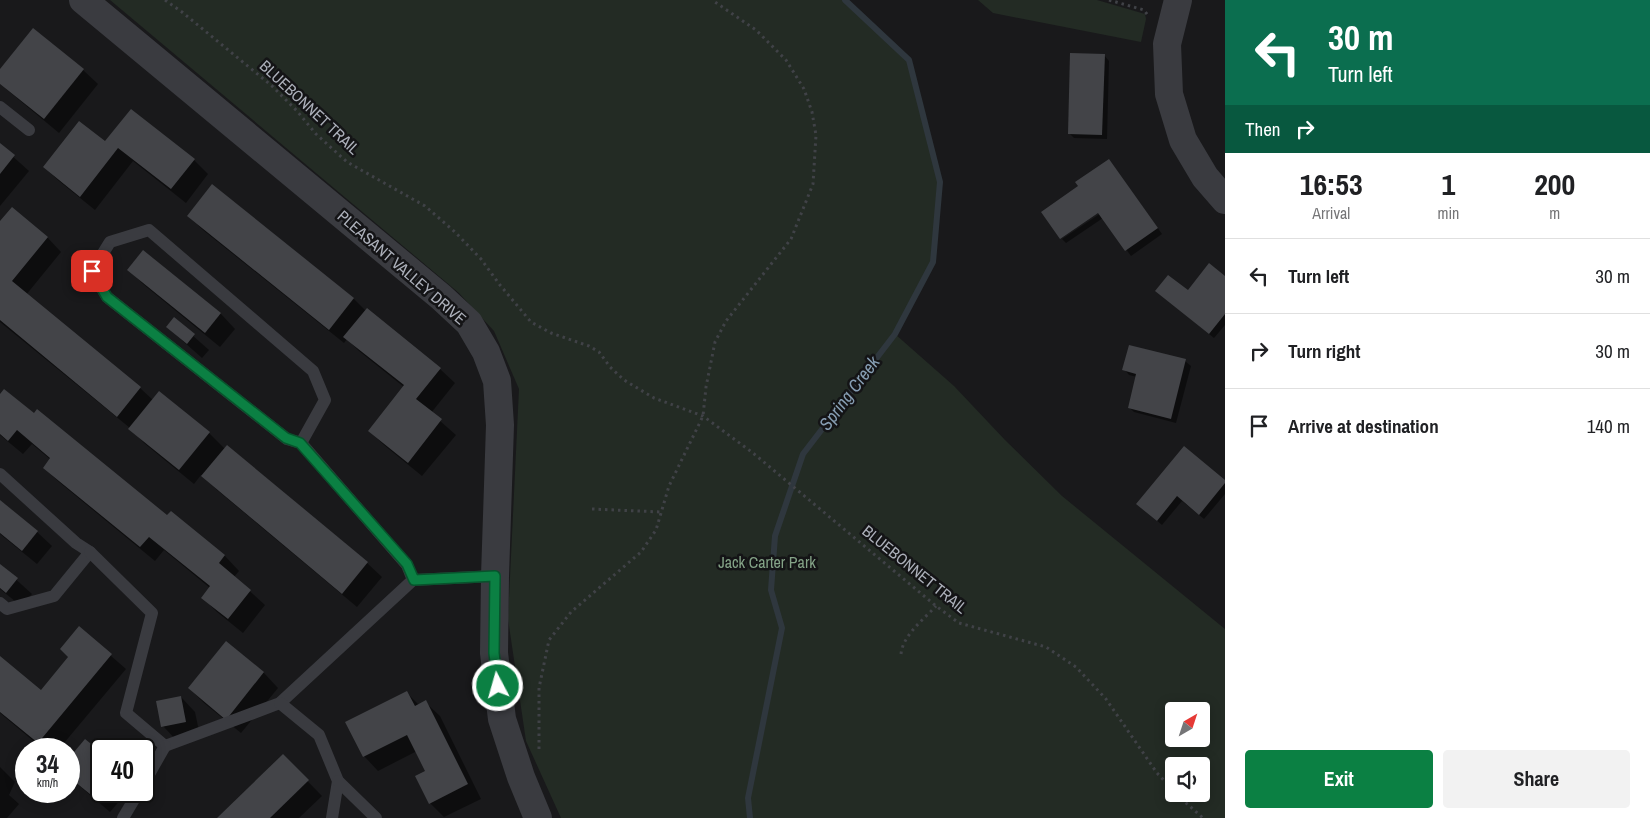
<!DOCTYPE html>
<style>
:root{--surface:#fff;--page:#f2f2f2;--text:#202124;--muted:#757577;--line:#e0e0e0;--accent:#0b8043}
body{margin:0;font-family:"Archivo Narrow",sans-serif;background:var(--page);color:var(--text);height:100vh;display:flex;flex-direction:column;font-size:19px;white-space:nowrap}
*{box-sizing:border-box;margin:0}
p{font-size:16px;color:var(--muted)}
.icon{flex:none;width:28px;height:28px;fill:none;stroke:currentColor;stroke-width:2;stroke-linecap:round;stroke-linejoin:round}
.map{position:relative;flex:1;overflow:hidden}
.side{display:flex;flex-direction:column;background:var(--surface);width:425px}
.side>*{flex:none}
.top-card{background:#0b6e4f;color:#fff;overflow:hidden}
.needle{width:32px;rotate:39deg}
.buttons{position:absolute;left:1165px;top:702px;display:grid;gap:10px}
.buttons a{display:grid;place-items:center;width:45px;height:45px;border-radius:5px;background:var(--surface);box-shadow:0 2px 12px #0003;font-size:25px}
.speed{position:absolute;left:15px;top:738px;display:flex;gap:10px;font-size:25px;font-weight:700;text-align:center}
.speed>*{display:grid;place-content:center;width:65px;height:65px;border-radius:50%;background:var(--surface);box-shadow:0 2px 12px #0003;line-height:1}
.speed small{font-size:12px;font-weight:400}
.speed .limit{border:2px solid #111;border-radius:8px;background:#fff;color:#111}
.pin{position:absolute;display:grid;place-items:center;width:42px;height:42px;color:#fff;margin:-21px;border-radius:10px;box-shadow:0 2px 8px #0006}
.me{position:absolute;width:55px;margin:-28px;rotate:354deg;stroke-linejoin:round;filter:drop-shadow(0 0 4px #0008)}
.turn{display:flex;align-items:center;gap:18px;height:105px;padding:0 20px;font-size:22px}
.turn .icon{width:65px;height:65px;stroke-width:2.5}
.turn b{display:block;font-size:35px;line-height:42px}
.then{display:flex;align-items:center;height:48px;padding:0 20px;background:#0003;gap:10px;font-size:19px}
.eta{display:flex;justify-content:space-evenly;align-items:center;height:85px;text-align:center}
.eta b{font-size:30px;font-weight:800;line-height:35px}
.action{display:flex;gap:10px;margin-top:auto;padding:10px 20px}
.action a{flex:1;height:58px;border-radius:5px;background:var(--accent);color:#fff;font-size:20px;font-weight:800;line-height:58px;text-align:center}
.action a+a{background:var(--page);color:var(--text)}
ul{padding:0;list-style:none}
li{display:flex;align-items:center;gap:15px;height:75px;padding:0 20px;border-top:1px solid var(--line)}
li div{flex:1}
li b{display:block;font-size:19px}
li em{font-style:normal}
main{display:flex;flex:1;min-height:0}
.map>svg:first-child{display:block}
</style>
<main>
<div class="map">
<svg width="1225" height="818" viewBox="0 0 1225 818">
<rect width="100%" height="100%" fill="#19191b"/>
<g fill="#232b24" fill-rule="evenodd">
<path d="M110,0H845L909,60L940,182L933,262L895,334L954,386L1005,440L1062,496L1225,629V818H561L526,741L508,619L519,389L494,331L459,293ZM1174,711H1201V739H1174ZM1174,766H1201V794H1174Z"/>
<polygon points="978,0 1097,0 1145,14 1146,19 1141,42 993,13"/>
</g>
<g fill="#0007">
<polygon points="33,30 83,70 98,84 59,133 0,84 0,71"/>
<polygon points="1104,55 1109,61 1107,139 1074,138 1069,133"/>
<polygon points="105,143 194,160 208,174 186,203 133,161 95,210 59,181 44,167"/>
<polygon points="0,145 29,171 0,206"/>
<polygon points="1109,160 1162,234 1131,256 1103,218 1066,243 1062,239 1104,211 1080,186"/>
<polygon points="212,186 354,299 366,311 367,310 440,369 455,383 431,413 456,435 422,476 384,445 369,431 404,387 359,351 347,339 344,343 203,230 188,216"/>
<polygon points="0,223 47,237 61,252 26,295 140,388 153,400 209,433 225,449 227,446 367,563 382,577 357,607 217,490 201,475 194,484 144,443 130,428 0,322"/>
<polygon points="143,252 221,314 235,329 220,347 143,284 129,270"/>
<polygon points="1225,277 1225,325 1214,338 1162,296 1188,292"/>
<polygon points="174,319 209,350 202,358 167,327"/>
<polygon points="1185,361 1191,366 1176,423 1134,412 1129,407 1137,377 1129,375 1124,369"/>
<polygon points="0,396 168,517 171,512 225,556 239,571 234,577 265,605 243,633 217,612 202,597 210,588 164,550 155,561 59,482 44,468 51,460 32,444 23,454 0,435"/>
<polygon points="1225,482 1225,494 1204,519 1182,501 1162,525 1138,504"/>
<polygon points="0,501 37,532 52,546 37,564 0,534"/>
<polygon points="0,565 32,594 21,606 0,589"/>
<polygon points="79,628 126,669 59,749 43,749 0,713 0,657 41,692 70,657"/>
<polygon points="226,643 264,673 278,688 241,733 204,703 189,688"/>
<polygon points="407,693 419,705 425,702 440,716 481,799 444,817 430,803 427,772 417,751 378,771 364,756"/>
<polygon points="181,697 195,712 200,736 177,741 163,726"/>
<polygon points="85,740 101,753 101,791 128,791 110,812 69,777 69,760"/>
<polygon points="283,756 322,796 299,818 219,818"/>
<polygon points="0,767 15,782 9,795 19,804 7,818 0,818"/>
</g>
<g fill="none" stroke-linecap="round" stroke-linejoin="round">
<polyline stroke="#2f373e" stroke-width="6" points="750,818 748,798 782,628 771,590 775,536 803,454 895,334 933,262 940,182 909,60 845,0"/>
</g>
<g fill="#434448">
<polygon points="33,28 84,69 44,119 0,84 0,69"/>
<polygon points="1070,53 1105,54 1102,135 1068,134"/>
<polygon points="131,109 195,159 171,189 118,148 80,197 43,167 79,121 105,141"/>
<polygon points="0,143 15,155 0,174"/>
<polygon points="1109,159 1158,228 1125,251 1098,213 1060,239 1041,212 1078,186 1075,182"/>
<polygon points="212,184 354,298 329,330 187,216"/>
<polygon points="12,207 48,237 12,281 141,387 117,417 0,320 0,221"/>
<polygon points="143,250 221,313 205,333 127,270"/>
<polygon points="1209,263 1225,276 1225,314 1209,334 1155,291 1168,275 1188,290"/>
<polygon points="367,308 441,368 416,399 442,419 408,463 368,431 404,385 343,337"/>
<polygon points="174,317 195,334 187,344 166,327"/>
<polygon points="1129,345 1186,359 1171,419 1128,408 1136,374 1122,370"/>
<polygon points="4,389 34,413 37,409 167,515 171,511 225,555 219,563 251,590 228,619 201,598 210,586 149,537 140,547 43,468 50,458 17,430 8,441 0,434 0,394"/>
<polygon points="159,391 210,432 179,470 128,429"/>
<polygon points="227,445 368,562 342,594 201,476"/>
<polygon points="1184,446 1225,480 1225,483 1199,515 1177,496 1157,521 1136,504"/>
<polygon points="0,500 38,531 22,551 0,533"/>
<polygon points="0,564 18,578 6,593 0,588"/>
<polygon points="79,626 112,654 38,743 0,712 0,656 41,690 68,657 60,649"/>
<polygon points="226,641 264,672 226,720 188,688"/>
<polygon points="407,691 415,706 426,700 468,784 429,804 415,776 425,771 407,735 363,757 345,722"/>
<polygon points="181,696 186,722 161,727 156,701"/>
<polygon points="85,739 101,752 101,792 96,799 69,777 69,758"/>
<polygon points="283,754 309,780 270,818 217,818"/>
</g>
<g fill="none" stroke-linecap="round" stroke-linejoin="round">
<g stroke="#404247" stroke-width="3" stroke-dasharray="2.5 4" stroke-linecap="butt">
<polyline points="165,0 182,12 272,86 297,111 316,134 347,162 425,206 455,232 481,259 500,285 531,322 551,333 589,346 599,352 610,367 624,380 654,398 703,416 753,453 936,606 959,623 1046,647 1076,667 1106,699 1157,773 1174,791"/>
<polyline points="1109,0 1144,10 1149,17"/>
<polyline points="592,509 661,512"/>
<path d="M901,654C903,635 923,620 936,606"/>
<polyline points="539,749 539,688 549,640 571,612 641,552 656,530 669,486 703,416 706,387 715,342 726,321 791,239 813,184 816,135 812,112 804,89 786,60 756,30 712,0"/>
<polyline points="1176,794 1203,818"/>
</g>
<g stroke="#3a3b40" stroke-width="12">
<polyline points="0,107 29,130"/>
<polygon points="149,230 313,371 325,400 301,443 287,439 107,297 92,271 110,242"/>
<polyline points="301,443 407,565 413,580"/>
<polyline points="0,474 76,543 90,552 54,596 7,609 0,603"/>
<polyline points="90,552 152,613 126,713 165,746 280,703 413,580 495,576"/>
<polyline points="280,703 319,735 338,781 332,818"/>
<polyline points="338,781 376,818"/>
<polyline points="144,783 165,746"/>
<polyline points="123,818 139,791"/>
</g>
<g stroke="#3a3b40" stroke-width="28">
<polyline points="83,0 441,297 469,323 486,352 497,381 500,425 495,576 494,653 502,719 521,777 538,818"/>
<polyline points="1178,0 1167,44 1169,94 1183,140 1205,177 1225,200"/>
</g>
</g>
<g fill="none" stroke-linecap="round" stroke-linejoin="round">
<g stroke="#07532c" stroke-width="12">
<polyline id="route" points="92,271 107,297 286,438 300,443 407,564 414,580 495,576 494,653 498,686"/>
</g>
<use href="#route" stroke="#0b8043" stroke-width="9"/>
</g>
<g text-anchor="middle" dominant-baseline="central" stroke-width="5" stroke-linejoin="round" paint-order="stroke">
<g font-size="16" fill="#acb0ba" stroke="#141416">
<text transform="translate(310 107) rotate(43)">BLUEBONNET TRAIL</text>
<text transform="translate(402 267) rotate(41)">PLEASANT VALLEY DRIVE</text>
<text transform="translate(915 569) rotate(39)">BLUEBONNET TRAIL</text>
</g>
<g font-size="16" fill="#84a387" stroke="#141416">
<text x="767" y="562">Jack Carter Park</text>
</g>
<g font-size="18" font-style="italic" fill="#869db2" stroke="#141416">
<text transform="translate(849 393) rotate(-53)">Spring Creek</text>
</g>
</g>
</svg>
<div class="buttons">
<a><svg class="needle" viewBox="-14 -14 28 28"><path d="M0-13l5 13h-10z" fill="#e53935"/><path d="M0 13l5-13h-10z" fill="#757577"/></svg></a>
<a><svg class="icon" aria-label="sound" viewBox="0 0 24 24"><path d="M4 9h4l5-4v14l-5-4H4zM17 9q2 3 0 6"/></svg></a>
</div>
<div class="speed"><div>34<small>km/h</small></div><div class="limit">40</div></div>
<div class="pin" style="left:92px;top:271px;background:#d93025"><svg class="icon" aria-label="arrive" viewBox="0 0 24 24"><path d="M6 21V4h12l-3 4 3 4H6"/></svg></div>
<svg class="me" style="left:498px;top:686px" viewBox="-20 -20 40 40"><circle r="17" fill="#0b8043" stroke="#fff" stroke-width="3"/><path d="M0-11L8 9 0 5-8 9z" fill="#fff"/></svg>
</div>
<section class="side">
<div class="top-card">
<div class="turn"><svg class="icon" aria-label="left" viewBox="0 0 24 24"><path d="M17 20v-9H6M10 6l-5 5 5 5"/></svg><div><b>30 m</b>Turn left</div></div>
<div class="then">Then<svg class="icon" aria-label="right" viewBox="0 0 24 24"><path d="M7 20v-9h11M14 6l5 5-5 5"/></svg></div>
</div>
<div class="eta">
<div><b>16:53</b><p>Arrival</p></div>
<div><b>1</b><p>min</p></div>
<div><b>200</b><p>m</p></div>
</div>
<ul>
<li><svg class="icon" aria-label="left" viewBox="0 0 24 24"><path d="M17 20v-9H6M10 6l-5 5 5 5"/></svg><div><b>Turn left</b></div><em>30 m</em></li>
<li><svg class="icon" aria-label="right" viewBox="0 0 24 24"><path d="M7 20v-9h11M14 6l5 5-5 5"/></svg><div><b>Turn right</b></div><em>30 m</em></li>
<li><svg class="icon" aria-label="arrive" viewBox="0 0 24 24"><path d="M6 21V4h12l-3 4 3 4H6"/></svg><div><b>Arrive at destination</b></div><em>140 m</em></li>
</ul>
<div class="action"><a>Exit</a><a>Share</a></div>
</section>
</main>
